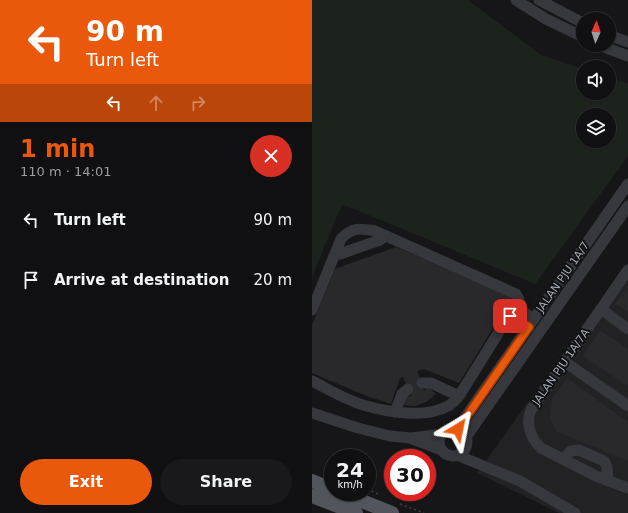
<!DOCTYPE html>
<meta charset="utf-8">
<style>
:root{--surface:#101012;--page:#19191b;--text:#f1f3f6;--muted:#9c9d9f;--line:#303032;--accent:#ea580c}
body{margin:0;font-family:"DejaVu Sans",sans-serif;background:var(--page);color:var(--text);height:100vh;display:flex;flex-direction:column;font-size:15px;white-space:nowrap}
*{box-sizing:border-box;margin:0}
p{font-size:13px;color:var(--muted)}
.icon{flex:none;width:22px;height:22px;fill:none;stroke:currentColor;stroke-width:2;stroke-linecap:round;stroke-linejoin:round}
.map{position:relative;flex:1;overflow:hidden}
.drawer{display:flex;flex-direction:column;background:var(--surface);width:312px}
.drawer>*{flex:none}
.hud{background:#ea580c;color:#fff;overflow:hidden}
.needle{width:26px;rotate:3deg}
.controls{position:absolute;left:264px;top:12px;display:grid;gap:8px}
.controls a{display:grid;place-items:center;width:40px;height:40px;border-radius:50%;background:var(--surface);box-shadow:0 1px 3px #0004,0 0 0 1px var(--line);font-size:20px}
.speed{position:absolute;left:12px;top:449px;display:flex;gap:8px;font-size:20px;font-weight:700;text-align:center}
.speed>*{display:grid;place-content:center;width:52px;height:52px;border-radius:50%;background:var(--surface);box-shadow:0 1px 3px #0004,0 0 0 1px var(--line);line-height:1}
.speed small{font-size:10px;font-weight:400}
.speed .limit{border:6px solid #d22;background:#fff;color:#111}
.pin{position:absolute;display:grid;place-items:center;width:34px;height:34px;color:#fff;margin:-17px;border-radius:8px;box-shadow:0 2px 6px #0006}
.me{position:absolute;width:44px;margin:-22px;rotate:35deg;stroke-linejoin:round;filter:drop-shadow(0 0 3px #0008)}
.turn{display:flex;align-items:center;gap:14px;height:84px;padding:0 20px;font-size:18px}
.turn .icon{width:52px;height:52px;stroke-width:2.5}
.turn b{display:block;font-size:28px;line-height:34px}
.lanes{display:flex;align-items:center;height:38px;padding:0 20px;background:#0003;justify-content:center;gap:20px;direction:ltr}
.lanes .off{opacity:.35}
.round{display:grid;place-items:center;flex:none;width:42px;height:42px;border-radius:21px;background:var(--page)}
.summary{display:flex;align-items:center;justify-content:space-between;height:68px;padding:0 20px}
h1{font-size:24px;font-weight:800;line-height:30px;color:var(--accent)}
.primary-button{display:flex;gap:8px;margin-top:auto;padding:8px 20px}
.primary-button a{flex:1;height:46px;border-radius:24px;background:var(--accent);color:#fff;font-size:16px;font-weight:800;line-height:46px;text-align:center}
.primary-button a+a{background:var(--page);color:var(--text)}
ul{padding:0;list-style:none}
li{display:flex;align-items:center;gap:12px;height:60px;padding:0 20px}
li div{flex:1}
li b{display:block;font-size:15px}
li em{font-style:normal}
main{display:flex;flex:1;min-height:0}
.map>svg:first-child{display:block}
</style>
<main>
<section class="drawer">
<div class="hud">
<div class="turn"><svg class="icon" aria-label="left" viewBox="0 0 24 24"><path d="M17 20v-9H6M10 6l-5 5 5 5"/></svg><div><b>90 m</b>Turn left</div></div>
<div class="lanes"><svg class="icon" aria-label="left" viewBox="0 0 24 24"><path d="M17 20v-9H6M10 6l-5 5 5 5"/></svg><svg class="icon off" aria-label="ahead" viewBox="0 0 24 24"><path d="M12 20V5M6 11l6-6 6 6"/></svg><svg class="icon off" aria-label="right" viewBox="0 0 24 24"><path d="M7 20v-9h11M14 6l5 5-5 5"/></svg></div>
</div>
<div class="summary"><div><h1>1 min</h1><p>110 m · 14:01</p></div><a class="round" style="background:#d93025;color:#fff"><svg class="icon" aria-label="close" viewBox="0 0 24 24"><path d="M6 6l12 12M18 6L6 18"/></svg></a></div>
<ul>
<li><svg class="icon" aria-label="left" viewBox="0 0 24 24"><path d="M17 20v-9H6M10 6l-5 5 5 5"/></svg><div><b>Turn left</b></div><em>90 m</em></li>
<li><svg class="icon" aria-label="arrive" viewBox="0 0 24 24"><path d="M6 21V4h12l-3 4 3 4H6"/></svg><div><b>Arrive at destination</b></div><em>20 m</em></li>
</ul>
<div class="primary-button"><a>Exit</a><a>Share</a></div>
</section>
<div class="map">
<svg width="316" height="513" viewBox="0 0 316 513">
<rect width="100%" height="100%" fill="#161618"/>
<polygon fill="#222225" points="316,264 316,513 247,513 165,473"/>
<path fill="#1c231d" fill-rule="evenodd" d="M0,0H156L229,55L271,69V93H297V77L316,83V156L223,284L30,204L0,277ZM271,115H297V141H271Z"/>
<g fill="#29292c">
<polygon points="84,247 200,297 147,383 112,369 105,371 112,391 116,387 124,394 114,402 103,406 89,405 90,397 99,396 91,377 88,378 79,404 57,397 0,373 0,325 23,269"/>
<polygon points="316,285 316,312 303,304"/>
<polygon points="288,330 316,349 316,386 271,356"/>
<polygon points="255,378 316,422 316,461 244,431 238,418 240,399"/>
</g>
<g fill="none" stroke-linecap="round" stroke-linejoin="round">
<g stroke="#3d3f44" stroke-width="1.5" stroke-dasharray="2 3" stroke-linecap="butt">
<polyline points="55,489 66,494"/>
<polyline points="88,504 112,513"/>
</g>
<g stroke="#37383d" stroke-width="11">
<polyline points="204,0 234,19 271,37"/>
<polyline points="227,0 271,23"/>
<polyline points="297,35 316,42"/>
<polyline points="287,45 316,56"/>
<polyline points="23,254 28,254 68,240 74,236"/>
<path d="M316,270L219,410C213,423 219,439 229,448L284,476L316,488"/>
<polyline points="203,307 222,319"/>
<polyline points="289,309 316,329"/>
<path d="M0,310L29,239C40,227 48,228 63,231L204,294L207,300L147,396C144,399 140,404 136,406C113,419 75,412 51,405C34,400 16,389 0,381"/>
<polyline points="198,316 217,327"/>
<polyline points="253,362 316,406"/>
<polyline points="110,383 119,383 147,396"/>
<polyline points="83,412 90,394 96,389"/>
<polyline points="0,413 46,428 78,436 98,438 130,450"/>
<circle cx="141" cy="442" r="14"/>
<polyline points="145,429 316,184"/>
<polyline points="154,437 316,206"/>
<polyline points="100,438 130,434"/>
<polyline points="145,455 208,481 263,513"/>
<polyline points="251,459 259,451 267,450 292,461 295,467 296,481"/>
</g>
<g stroke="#53555c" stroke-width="14">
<polyline points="0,481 21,490"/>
<polyline points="27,492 80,513"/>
<polyline points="0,496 44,513"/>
</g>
</g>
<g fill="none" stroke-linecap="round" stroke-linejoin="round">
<g stroke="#983908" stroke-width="10">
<polyline id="route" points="146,429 217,327 198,316"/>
</g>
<use href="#route" stroke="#ea580c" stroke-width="7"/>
</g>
<g text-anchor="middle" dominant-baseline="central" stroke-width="4" stroke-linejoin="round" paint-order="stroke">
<g font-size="11" fill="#a8adb8" stroke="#111113">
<text transform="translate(251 277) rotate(-55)">JALAN PJU 1A/7</text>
<text transform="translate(249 367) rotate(-55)">JALAN PJU 1A/7A</text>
</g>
</g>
</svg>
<div class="controls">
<a><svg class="needle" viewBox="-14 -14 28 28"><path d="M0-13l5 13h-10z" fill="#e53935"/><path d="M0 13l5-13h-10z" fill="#9c9d9f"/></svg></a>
<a><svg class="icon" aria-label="sound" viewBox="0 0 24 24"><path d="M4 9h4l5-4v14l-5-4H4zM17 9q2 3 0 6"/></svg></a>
<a><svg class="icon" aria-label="layers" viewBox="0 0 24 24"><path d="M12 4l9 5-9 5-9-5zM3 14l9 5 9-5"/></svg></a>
</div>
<div class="speed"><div>24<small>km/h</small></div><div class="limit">30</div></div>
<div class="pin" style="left:198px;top:316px;background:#d93025"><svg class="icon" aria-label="arrive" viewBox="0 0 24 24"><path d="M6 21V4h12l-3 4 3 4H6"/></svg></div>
<svg class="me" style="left:146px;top:429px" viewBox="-20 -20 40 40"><path d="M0-17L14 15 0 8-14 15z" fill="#ea580c" stroke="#fff" stroke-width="4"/></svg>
</div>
</main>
